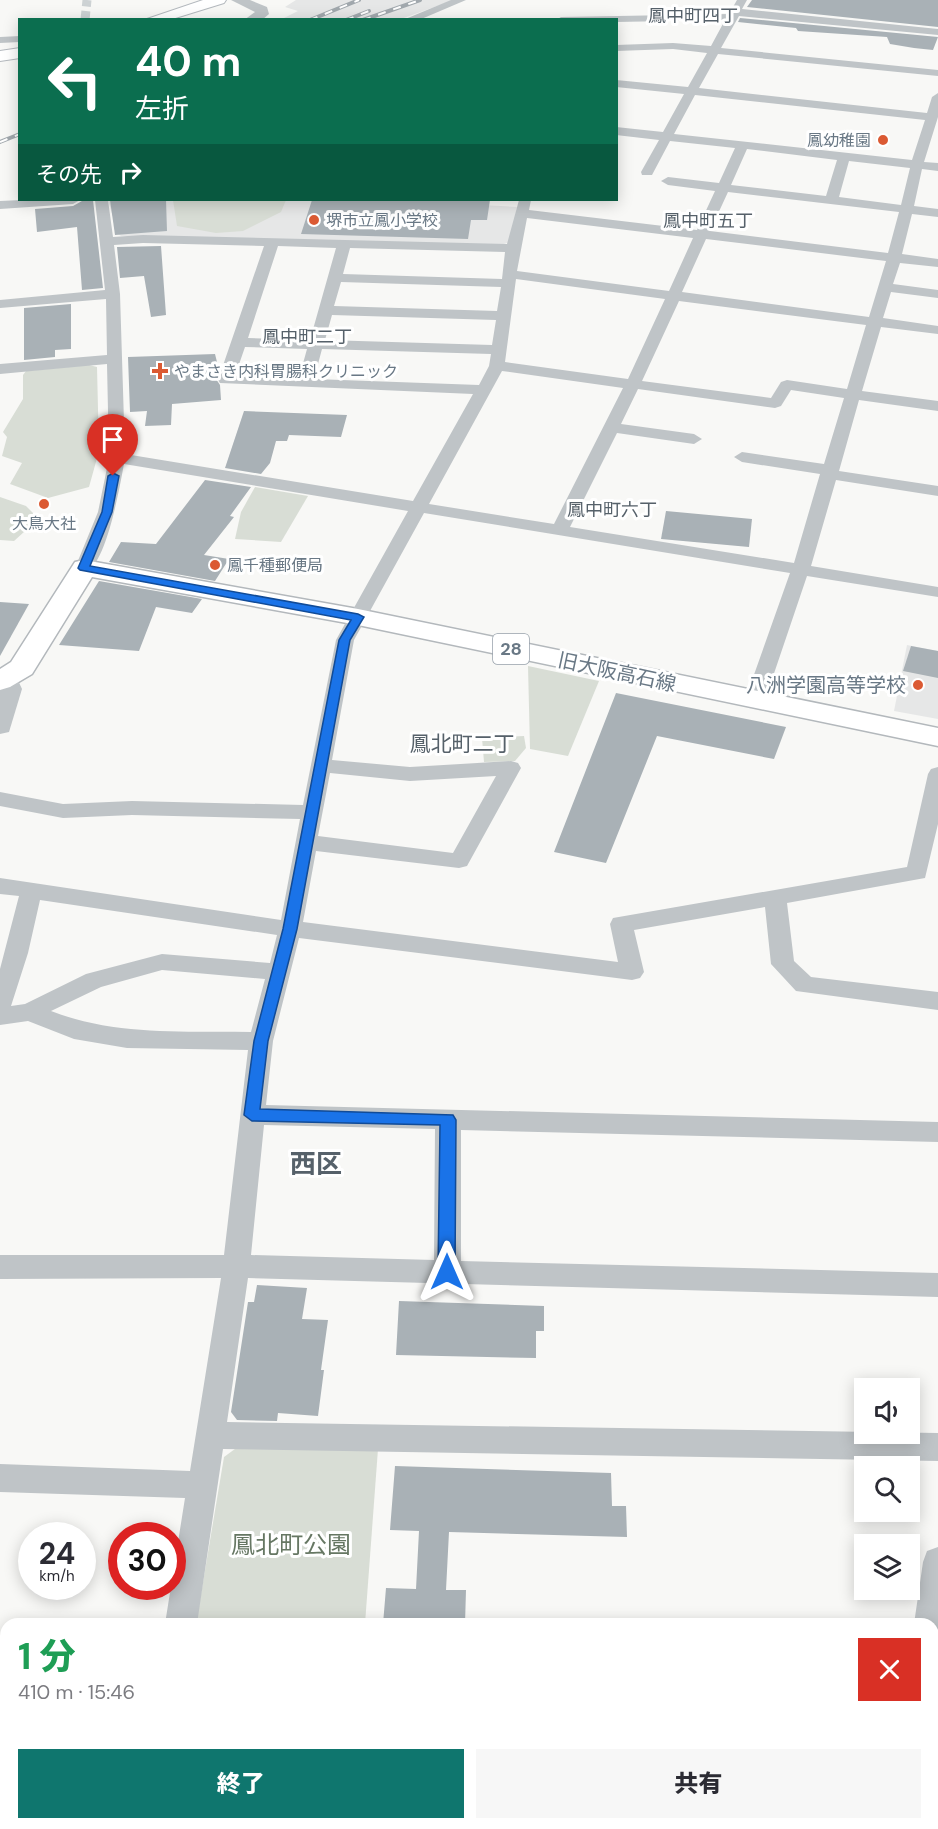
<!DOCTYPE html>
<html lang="ja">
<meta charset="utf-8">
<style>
:root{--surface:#fff;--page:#f7f7f7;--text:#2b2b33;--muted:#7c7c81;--accent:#0f766e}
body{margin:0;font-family:"DM Sans","Noto Sans JP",sans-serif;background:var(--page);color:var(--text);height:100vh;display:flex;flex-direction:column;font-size:22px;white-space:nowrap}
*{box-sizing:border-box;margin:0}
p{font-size:20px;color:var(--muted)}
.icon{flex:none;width:33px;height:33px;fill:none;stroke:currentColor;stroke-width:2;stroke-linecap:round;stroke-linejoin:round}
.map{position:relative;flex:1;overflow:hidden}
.panel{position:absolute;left:0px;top:1618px;width:939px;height:212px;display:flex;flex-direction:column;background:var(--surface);border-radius:18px 18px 0 0;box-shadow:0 3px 15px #0003}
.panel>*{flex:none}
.hud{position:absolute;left:18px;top:18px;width:600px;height:183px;border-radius:0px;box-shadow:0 3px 15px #0003;background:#0b6e4f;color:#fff;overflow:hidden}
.fabs{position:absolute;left:854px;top:1378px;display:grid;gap:12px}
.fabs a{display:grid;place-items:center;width:66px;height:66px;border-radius:0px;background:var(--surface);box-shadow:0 3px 15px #0003;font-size:30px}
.speed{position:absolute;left:18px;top:1522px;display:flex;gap:12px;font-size:30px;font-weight:700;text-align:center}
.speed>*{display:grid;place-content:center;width:78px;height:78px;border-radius:50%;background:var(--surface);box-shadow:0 3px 15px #0003;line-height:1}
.speed small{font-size:15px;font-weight:400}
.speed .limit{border:9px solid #d22;background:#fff;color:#111}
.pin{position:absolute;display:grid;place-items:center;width:51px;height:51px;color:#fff;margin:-62px -26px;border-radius:50% 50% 50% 0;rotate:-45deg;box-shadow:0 0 6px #0007}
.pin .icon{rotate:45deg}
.me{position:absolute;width:66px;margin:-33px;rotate:0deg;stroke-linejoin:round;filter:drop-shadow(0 0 4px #0008)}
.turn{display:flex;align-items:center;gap:21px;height:126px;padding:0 18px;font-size:27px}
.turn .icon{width:78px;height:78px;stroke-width:2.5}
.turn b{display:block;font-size:42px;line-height:51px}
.then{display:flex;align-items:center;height:57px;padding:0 18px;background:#0003;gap:12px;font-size:22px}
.round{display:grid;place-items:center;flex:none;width:63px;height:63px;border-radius:0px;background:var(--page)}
.overview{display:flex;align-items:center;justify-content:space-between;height:102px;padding:0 18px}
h1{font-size:36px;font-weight:800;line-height:45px;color:#1e9e55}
.primary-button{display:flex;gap:12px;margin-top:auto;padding:12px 18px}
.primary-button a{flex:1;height:69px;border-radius:0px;background:var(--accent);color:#fff;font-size:24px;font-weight:800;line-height:69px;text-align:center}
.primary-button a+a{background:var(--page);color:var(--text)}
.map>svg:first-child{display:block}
</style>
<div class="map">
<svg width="938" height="1829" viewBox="0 0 938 1829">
<rect width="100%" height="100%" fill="#f8f8f6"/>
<g fill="#e6e7e7">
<polygon points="296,0 454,0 401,19 280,20 298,11 285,7"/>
<polygon points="108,200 390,200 517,207 510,242 501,245 121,236 118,234"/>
<polygon points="907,645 938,651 938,719 894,711"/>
</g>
<g fill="#d8ddd5">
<polygon points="173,200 286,200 281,212 243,231 216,233 177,226"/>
<polygon points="89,365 97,367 99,451 89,487 48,498 10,484 22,463 2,456 7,437 3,432 23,399 23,375 26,371"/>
<polygon points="255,487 308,496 281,542 235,539 241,512"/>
<polygon points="0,497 26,506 35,515 35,522 14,541 0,540"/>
<polygon points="528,666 599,681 568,756 530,749"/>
<polygon points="524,736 526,748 515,761 484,762 482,738"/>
<polygon points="239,1446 378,1449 365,1624 196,1624 224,1457"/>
</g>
<g fill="#a9b1b6">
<polygon points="752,0 938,0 938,27 747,7"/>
<polygon points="740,18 938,37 933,50 914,48 890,44 887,37 798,31 796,28 738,22"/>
<polygon points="93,200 103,288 82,290 77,227 37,232 35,209 73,206 82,201"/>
<polygon points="110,200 166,200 167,231 115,235"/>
<polygon points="312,200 490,200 487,220 471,220 468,239 301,234"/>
<polygon points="161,246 166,315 151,317 144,276 120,278 117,247"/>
<polygon points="71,304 71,349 55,350 55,357 24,360 24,308"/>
<polygon points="215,354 219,370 216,379 220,385 221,400 172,404 171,425 145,426 147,411 130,412 128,357"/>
<polygon points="244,411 347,415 341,437 289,435 287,441 276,441 270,463 261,474 225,468"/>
<polygon points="205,480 251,487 230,516 234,517 204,555 229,559 215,581 109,562 121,542 156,544"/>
<polygon points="666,511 752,519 749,547 661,539"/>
<polygon points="99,581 202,599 192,613 156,607 139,651 59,645"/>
<polygon points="0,602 29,604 0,656"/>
<polygon points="911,646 938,651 938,678 903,671"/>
<polygon points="616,693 786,727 774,759 657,736 606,863 554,852"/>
<polygon points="257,1285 307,1288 302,1319 328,1320 321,1370 324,1370 318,1416 278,1413 277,1421 237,1420 231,1412 248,1302 254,1302"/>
<polygon points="399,1301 544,1306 544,1331 536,1331 536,1358 396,1355"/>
<polygon points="395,1466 611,1473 612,1506 626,1506 627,1537 449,1532 446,1590 466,1590 465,1624 383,1624 386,1588 416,1589 419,1531 390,1530"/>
</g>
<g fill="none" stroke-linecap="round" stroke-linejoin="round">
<polyline stroke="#cdd2d4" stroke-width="9" stroke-dasharray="9 4.5" stroke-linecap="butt" points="85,20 87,0"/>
<g stroke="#b4b9be" stroke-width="2">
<g id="secondary">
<polygon points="203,0 226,0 224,3 169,20 144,20"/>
<polygon points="20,48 20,58 0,61 0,51"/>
</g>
</g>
<g stroke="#b3b8bc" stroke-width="3">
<polygon id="primary" points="84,560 358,609 938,728 938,746 358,625 92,577 32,674 10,687 0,690 0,669 11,662 75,562"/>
</g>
<g fill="#bfc4c7" fill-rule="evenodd">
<polygon points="451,0 466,0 419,20 403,20"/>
<path d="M737,0H747L742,9L938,29V35L739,16L721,48L938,70V76L718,54L699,88L927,113L932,97L938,93V117L924,162L938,163V171L922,169L914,206L938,209V217L912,214L902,254L938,259V267L900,263L893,284L938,290V298L891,292L883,318L938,326V334L881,327L862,391L938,401V411L859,400L839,471L938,486V496L836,480L811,566L938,587V597L807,576L765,700L762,704H748L745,700L790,573L424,513L354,640L332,760L410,767L511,761L518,763L521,768L467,866L459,868L316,851L303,922L618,962L610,924L613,918L907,867L928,774L931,769L938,767V824L925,878L787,903L794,961L811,977L938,992V1010L796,991L771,964L765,907L634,930L644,972L640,978L632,980L299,938L273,1041L266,1105L938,1122V1142L461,1130V1261L938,1273V1297L248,1278L227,1422L938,1433V1461L223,1449L197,1624H165L185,1498L0,1492V1464L190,1471L221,1278L0,1279V1255H224L248,1050L127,1048L74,1039L28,1021L0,1025V969L19,896L0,894V878L281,920L300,819L132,815L63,818L0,806V792L63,804L132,801L303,805L336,640L408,511L124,464C120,485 106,568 84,573L78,572L75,568L98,512L109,458L107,364L0,374V364L107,355L106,299L0,308V300L105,290L95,200H108L113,237L143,235L507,244L519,200H531L529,210L697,230L715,191L668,185L661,181L668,177L719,183L735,148L670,141L652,175H642L641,172L659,140L616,135V127L663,132L684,94L616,87V80L688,87L707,53L673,49L616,51V45L673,43L711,46L725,20L616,22V20H556L561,17L729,14ZM695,95L925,120L912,160L674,134ZM747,149L837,160L826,196L731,185ZM849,161L910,168L901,205L839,197ZM728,192L899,212L888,253L710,231ZM527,218L693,238L669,291L517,271ZM706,239L886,261L869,317L682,292ZM143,243L264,246L218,380L220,383L473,394L413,501L125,454L120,294L114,245ZM278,246L336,248L310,340L248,338ZM350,248L505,252L502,279L343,274ZM516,279L665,299L628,379L505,362ZM341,282L501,287L497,311L334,306ZM679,301L866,325L847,389L787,380L781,382L771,398L642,381ZM332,315L496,320L492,345L325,340ZM245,347L307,349L299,378L235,376ZM322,349L491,354L489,366L479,385L314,379ZM502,371L623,388L554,524L429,504ZM638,389L775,408L781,406L791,390L844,398L824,464L742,452L734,457L742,462L820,474L794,563L570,527L617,433L694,444L702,439L694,434L621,424ZM330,773L410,781L496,776L453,853L318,836ZM40,900L277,935L270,963L162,954L86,974L25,1004L11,1006L28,953ZM162,970L265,979L251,1032C184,1031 115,1036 51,1011L101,987ZM264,1125L435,1129L434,1260L251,1255Z"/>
<polygon points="20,36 20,42 0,43 0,37"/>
<polygon points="22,200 80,200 73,204 0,209 0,201"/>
<polygon points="938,1547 938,1636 933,1639 933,1624 914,1624 923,1562 927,1551"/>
<rect x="0" y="1639" width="6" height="32"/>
<polygon points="933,1712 938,1715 938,1751 933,1748"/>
<rect x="136" y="1824" width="34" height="5"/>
</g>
<g fill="#bfc4c7" fill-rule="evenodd">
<polygon points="231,0 250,0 267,7 269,14 262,20 244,20 255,12"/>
<polygon points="6,671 15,674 22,689 9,732 0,734 0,673"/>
</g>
<use href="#secondary" fill="#fff" fill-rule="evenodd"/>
<use href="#primary" fill="#fff" fill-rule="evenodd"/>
<g stroke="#a1a8ad" stroke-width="4">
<g id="rail">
<polyline points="310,20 359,0"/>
<polyline points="346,20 369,11"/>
<polyline points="363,20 420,0"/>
<polyline points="0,142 20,134"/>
</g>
</g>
<use href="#rail" stroke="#fff" stroke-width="2" stroke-dasharray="8" stroke-linecap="butt"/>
</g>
<polygon fill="#1a73e8" stroke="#114b97" stroke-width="1.5" points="113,473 119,476 112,512 90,566 358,614 364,617 350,640 297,929 268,1041 260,1109 453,1115 456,1120 455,1272 453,1277 441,1277 438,1272 440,1125 252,1121 244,1115 254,1041 283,929 339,640 351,620 80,570 78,568 102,512 108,476"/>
<g fill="#db5a33" stroke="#fff" stroke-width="2">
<circle cx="883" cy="140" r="6"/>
<circle cx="314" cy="220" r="6"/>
<path d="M157 362h6v6h6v6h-6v6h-6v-6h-6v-6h6z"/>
<circle cx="44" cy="504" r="6"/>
<circle cx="215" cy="565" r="6"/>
<circle cx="918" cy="685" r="6"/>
</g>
<g text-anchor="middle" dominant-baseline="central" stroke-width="6" stroke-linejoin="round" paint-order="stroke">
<g font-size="16" fill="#697885" stroke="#fff" text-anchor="start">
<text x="871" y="140" text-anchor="end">鳳幼稚園</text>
<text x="326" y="220">堺市立鳳小学校</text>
<text x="174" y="371">やまさき内科胃腸科クリニック</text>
<text x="44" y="523" text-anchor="middle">大鳥大社</text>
<text x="227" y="565">鳳千種郵便局</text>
</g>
<g font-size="18" fill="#56616a" stroke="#fff">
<text x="693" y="16">鳳中町四丁</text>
<text x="708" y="221">鳳中町五丁</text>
<text x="307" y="337">鳳中町二丁</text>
<text x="612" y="510">鳳中町六丁</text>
</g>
<rect fill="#fff" stroke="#96a0aa" stroke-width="1.5" x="493" y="634" width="36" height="30" rx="4.5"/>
<g font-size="18" font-weight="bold" fill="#697885">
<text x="511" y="649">28</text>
</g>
<g font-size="20" fill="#697885" stroke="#fff">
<text transform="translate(617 672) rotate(12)">旧大阪高石線</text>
</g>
<g font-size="20" fill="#697885" stroke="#fff" text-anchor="end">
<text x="906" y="685">八洲学園高等学校</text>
</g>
<g font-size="21" fill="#56616a" stroke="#fff">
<text x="462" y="744">鳳北町二丁</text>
</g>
<g font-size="24" fill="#667763" stroke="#fff">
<text x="291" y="1544">鳳北町公園</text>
</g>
<g font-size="26" font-weight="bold" fill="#56616a" stroke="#fff">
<text x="316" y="1164">西区</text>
</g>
</g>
</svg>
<div class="fabs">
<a><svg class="icon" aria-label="sound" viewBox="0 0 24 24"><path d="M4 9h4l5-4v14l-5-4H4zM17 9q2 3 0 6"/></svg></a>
<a><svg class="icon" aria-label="search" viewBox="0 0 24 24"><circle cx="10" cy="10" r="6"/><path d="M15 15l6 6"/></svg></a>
<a><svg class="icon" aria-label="layers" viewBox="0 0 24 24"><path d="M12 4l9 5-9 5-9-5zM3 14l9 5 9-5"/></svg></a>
</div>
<div class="speed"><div>24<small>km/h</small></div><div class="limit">30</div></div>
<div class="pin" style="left:113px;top:476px;background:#d93025"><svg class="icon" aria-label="arrive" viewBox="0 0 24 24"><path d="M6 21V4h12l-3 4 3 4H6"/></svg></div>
<svg class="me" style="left:447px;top:1272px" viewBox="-20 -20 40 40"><path d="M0-17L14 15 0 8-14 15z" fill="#1a73e8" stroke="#fff" stroke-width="4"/></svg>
<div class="hud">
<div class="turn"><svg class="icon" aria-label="left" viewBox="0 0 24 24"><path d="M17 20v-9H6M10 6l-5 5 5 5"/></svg><div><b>40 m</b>左折</div></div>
<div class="then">その先<svg class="icon" aria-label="right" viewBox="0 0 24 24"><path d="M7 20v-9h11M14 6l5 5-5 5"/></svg></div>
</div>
<section class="panel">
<div class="overview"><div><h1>1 分</h1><p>410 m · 15:46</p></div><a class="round" style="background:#d93025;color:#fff"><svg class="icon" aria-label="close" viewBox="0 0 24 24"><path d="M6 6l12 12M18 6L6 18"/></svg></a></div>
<div class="primary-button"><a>終了</a><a>共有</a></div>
</section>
</div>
